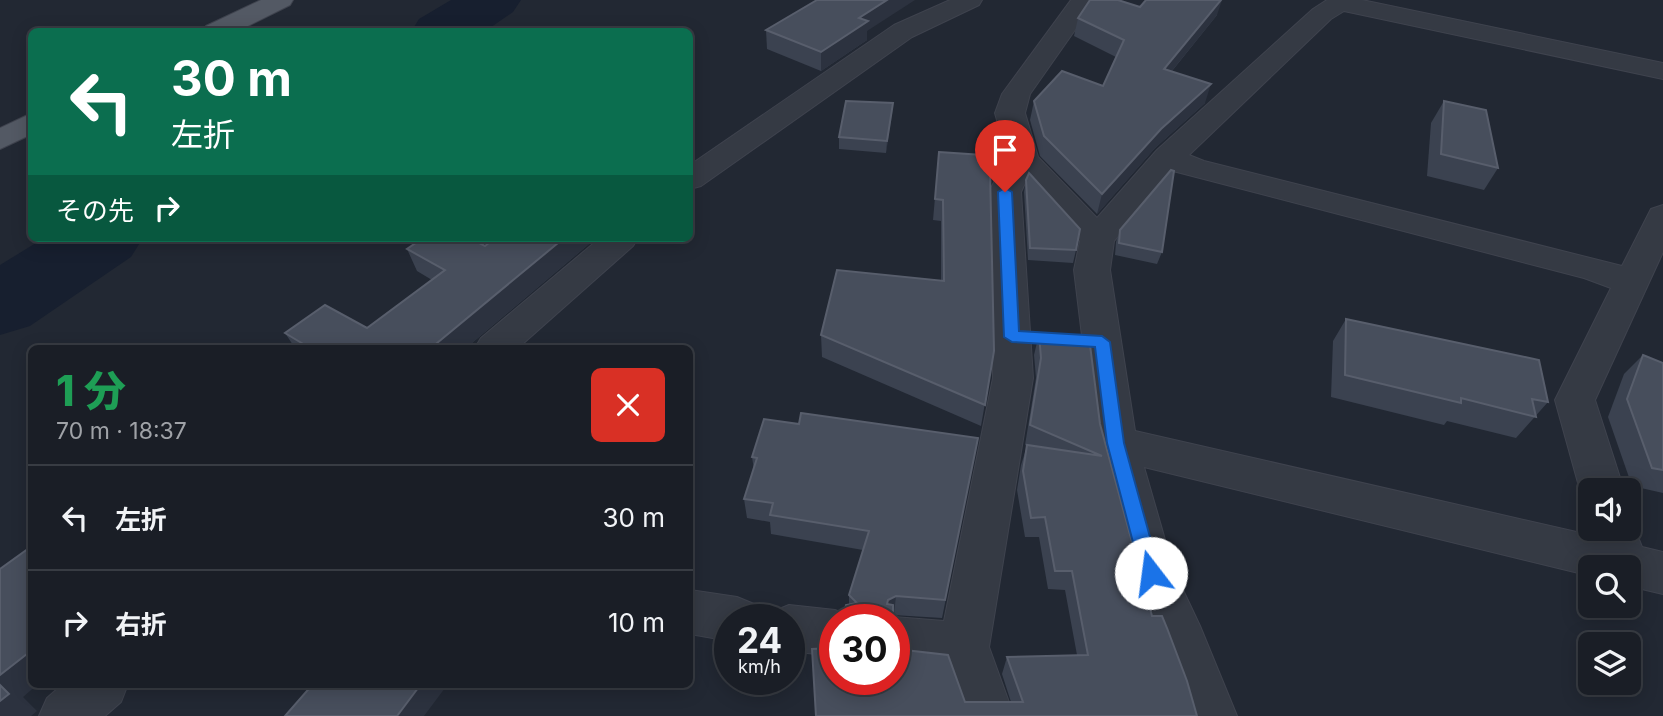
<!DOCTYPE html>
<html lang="ja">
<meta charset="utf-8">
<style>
:root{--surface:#1a1e26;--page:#23272e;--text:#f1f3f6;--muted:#9fa2a7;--line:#383c43}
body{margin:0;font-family:Inter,"Noto Sans JP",sans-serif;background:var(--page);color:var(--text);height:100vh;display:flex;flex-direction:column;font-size:26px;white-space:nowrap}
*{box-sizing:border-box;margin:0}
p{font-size:23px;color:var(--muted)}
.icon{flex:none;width:38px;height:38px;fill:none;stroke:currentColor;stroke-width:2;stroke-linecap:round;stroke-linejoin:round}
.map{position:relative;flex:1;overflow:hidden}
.side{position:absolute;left:28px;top:345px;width:665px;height:343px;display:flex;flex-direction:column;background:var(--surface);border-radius:10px;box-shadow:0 4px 18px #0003,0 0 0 2px var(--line)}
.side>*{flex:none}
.guide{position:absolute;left:28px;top:28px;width:665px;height:214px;border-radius:10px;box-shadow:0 4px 18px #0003,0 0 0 2px var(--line);background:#0b6e4f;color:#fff;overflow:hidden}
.fabs{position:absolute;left:1578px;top:478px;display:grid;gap:14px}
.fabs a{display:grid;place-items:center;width:63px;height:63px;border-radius:10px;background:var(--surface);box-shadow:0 4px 18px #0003,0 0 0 2px var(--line);font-size:35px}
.speed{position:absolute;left:714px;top:604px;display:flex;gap:14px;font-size:35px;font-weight:700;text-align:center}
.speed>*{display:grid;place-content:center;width:91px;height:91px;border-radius:50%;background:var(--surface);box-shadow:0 4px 18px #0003,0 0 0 2px var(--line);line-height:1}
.speed small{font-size:18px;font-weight:400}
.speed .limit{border:10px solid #d22;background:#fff;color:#111}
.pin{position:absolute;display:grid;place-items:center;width:60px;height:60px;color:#fff;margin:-72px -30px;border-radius:50% 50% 50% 0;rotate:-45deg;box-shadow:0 0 7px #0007}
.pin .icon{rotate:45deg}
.me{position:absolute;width:77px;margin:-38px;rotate:345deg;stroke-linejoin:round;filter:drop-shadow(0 0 5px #0008)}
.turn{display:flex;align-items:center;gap:24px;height:147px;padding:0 28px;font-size:32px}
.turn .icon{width:91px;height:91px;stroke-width:2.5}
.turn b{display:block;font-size:49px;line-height:60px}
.then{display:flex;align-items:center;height:66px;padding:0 28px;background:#0003;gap:14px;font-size:26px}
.round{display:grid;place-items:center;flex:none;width:74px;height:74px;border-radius:10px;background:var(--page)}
.overview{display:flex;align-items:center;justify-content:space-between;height:119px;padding:0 28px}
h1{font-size:42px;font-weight:800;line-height:52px;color:#1e9e55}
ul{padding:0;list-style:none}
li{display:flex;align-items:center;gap:21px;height:105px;padding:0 28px;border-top:2px solid var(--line)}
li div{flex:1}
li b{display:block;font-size:26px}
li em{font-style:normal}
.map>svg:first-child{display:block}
</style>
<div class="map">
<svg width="1663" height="716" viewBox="0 0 1663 716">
<rect width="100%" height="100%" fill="#222833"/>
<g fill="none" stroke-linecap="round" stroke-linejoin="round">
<g fill="#171f2f" fill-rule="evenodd">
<polygon points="451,0 521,0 513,12 484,32 411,32 419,19"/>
<polygon points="44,238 143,238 131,257 30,326 0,335 0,265"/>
</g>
<g stroke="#3f434e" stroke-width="2">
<g id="minor">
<polygon points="950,0 982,0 979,5 912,37 701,186 690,189 690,165 894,25"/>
<polygon points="1071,0 1096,0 1030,94 1025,113 1038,157 1097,218 1157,150 1313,9 1327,0 1362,0 1663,63 1663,79 1344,11 1331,19 1189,155 1204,161 1622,266 1651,209 1663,205 1663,252 1595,400 1624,490 1591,490 1591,504 1587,503 1580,490 1555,400 1611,288 1584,278 1173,171 1114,241 1110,270 1135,431 1594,536 1592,528 1629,528 1629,514 1642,547 1663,552 1663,594 1629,586 1629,567 1591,567 1591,576 1144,467 1174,571 1200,626 1237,716 1185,716 1159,644 1128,573 1095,443 1074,270 1080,241 1026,181 1021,192 1033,378 989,647 1014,716 962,716 946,669 894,663 894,620 887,620 894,617 944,621 993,378 989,192 1007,157 995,113 1002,94"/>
<polygon points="600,238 638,238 633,246 518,348 475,348 481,338"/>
<polygon points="690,590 737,597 754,604 761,620 730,620 730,641 690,634"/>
<polygon points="789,605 835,610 852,617 854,620 835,620 835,656 789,651 789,620 768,620 772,612"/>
<polygon points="63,684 128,684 121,702 105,716 39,716 47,698"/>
</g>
</g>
<g stroke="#3f434e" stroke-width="2">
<g id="major">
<polygon points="261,0 293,0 290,5 236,32 202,32 206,26"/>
<polygon points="32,113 32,134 0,149 0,128"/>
</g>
</g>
<use href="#minor" fill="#353a44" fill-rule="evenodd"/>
<use href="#major" fill="#535964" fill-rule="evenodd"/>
</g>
<g fill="#3b4250">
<polygon points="1140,7 1217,15 1172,71 1205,103 1155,148 1097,214 1040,156 1030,120 1034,101 1103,86 1116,57 1074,36 1078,18"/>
<polygon points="766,30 867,31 867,40 821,71 767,49"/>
<polygon points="1444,101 1498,168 1484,190 1427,176 1431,123"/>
<polygon points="893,103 886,153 839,149 839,137"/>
<polygon points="939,152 994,177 990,185 994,351 981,426 822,357 821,335 941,281 941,221 933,220"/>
<polygon points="1026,180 1076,250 1073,263 1028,260 1024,192"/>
<polygon points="1120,230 1162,252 1157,264 1115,255 1116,242"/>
<polygon points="495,238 596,238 466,348 295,348 285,333 367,328 432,280 417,271 407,249 485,246"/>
<polygon points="1346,319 1548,402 1516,438 1447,421 1444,425 1331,397 1333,341"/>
<polygon points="1039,334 1100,424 1152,616 1197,716 816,716 833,648 965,702 1011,702 1002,674 1007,657 1077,655 1065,590 1048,589 1039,537 1025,537 1017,490 1021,465 1027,446 1025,445 1036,378 1034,355"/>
<polygon points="1643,355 1663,363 1663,493 1632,486 1608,417 1624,374"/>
<polygon points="799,424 978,438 942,618 893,615 849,604 849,595 863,550 771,534 770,522 747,518 744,499 754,470 752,457"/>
</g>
<g fill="#2c323f">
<polygon points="887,0 915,0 867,31 867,40 821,71 821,52 859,18"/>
<polygon points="1221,0 1222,0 1217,15 1158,88 1164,69"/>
<polygon points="1211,84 1205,103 1155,148 1097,214 1102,194 1161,129"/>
<polygon points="893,103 892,115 886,153 887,141"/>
<polygon points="997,156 994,177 986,192 990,171"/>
<polygon points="564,238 596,238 466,348 431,348"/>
<polygon points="896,596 894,614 886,618 885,620 888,600"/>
<polygon points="32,650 32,684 38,684 23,697 37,711 31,716 0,716 0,675"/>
<polygon points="421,684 448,684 424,716 397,716"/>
</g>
<g fill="#474e5c" stroke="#585e6c" stroke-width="2">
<polygon points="817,0 887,0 859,18 868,21 821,52 766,30"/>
<polygon points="1090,0 1118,0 1140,7 1146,0 1221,0 1164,69 1211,84 1161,129 1102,194 1044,136 1034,101 1062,71 1103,86 1124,40 1078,18"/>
<polygon points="846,101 893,103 887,141 839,137"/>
<polygon points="1444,101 1486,110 1498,168 1441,154"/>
<polygon points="939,152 997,156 990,171 994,351 985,405 821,335 837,270 944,281 943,200 935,199"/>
<polygon points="1171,170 1174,171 1162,252 1119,243 1120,230"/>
<polygon points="1029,173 1080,229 1076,250 1030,248 1026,180"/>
<polygon points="423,238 470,238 485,246 495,238 564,238 431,348 310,348 285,333 325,305 367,328 445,270 407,249"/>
<polygon points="1346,319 1539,360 1548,402 1532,399 1536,417 1461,398 1461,403 1345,375"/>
<polygon points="1039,334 1089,337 1100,424 1152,616 1162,616 1167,628 1187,681 1197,716 816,716 812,649 833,648 835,642 835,679 894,679 894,647 896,649 948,655 965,702 1023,702 1007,657 1088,655 1072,571 1055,571 1045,517 1031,518 1023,471 1027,445 1102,456 1030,425 1041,358"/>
<polygon points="1643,355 1663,363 1663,470 1652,468 1627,399"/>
<polygon points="801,413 978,438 945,600 896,596 888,600 887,604 893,605 893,620 842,620 846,605 857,603 849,595 869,531 770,515 773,503 744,499 757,458 752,457 764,419 799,424"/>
<polygon points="32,546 32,650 0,675 0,569"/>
<polygon points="313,684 421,684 397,716 285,716"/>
<polygon points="0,685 9,694 0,701"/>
</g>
<polygon fill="#1a73e8" stroke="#114b97" stroke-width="2" points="1005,188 1012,192 1019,331 1102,336 1110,342 1124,443 1160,573 1158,579 1151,582 1144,579 1141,573 1107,443 1095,347 1012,342 1004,337 998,192"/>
</svg>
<div class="fabs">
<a><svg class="icon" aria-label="sound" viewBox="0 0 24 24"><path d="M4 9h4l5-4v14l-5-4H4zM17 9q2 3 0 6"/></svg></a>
<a><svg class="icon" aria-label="search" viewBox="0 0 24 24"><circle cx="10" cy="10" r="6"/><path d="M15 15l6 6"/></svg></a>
<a><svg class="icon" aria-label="layers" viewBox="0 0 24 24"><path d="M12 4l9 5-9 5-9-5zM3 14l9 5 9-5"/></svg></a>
</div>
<div class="speed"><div>24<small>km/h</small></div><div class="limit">30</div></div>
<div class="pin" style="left:1005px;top:192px;background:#d93025"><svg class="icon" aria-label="arrive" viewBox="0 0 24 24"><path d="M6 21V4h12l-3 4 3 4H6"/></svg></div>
<svg class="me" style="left:1151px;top:573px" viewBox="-20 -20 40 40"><circle r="19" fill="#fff"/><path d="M0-13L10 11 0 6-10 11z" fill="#1a73e8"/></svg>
<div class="guide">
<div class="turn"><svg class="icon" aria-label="left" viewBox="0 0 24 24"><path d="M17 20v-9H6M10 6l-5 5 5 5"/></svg><div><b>30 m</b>左折</div></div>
<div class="then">その先<svg class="icon" aria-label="right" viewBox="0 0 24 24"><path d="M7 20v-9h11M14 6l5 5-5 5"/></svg></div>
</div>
<section class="side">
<div class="overview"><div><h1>1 分</h1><p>70 m · 18:37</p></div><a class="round" style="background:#d93025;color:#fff"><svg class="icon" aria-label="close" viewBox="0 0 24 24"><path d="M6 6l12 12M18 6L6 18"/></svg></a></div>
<ul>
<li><svg class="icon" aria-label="left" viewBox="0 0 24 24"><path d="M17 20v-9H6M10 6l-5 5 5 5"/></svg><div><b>左折</b></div><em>30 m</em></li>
<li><svg class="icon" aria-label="right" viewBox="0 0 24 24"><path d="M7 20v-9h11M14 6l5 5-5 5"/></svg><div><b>右折</b></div><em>10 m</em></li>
</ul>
</section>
</div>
